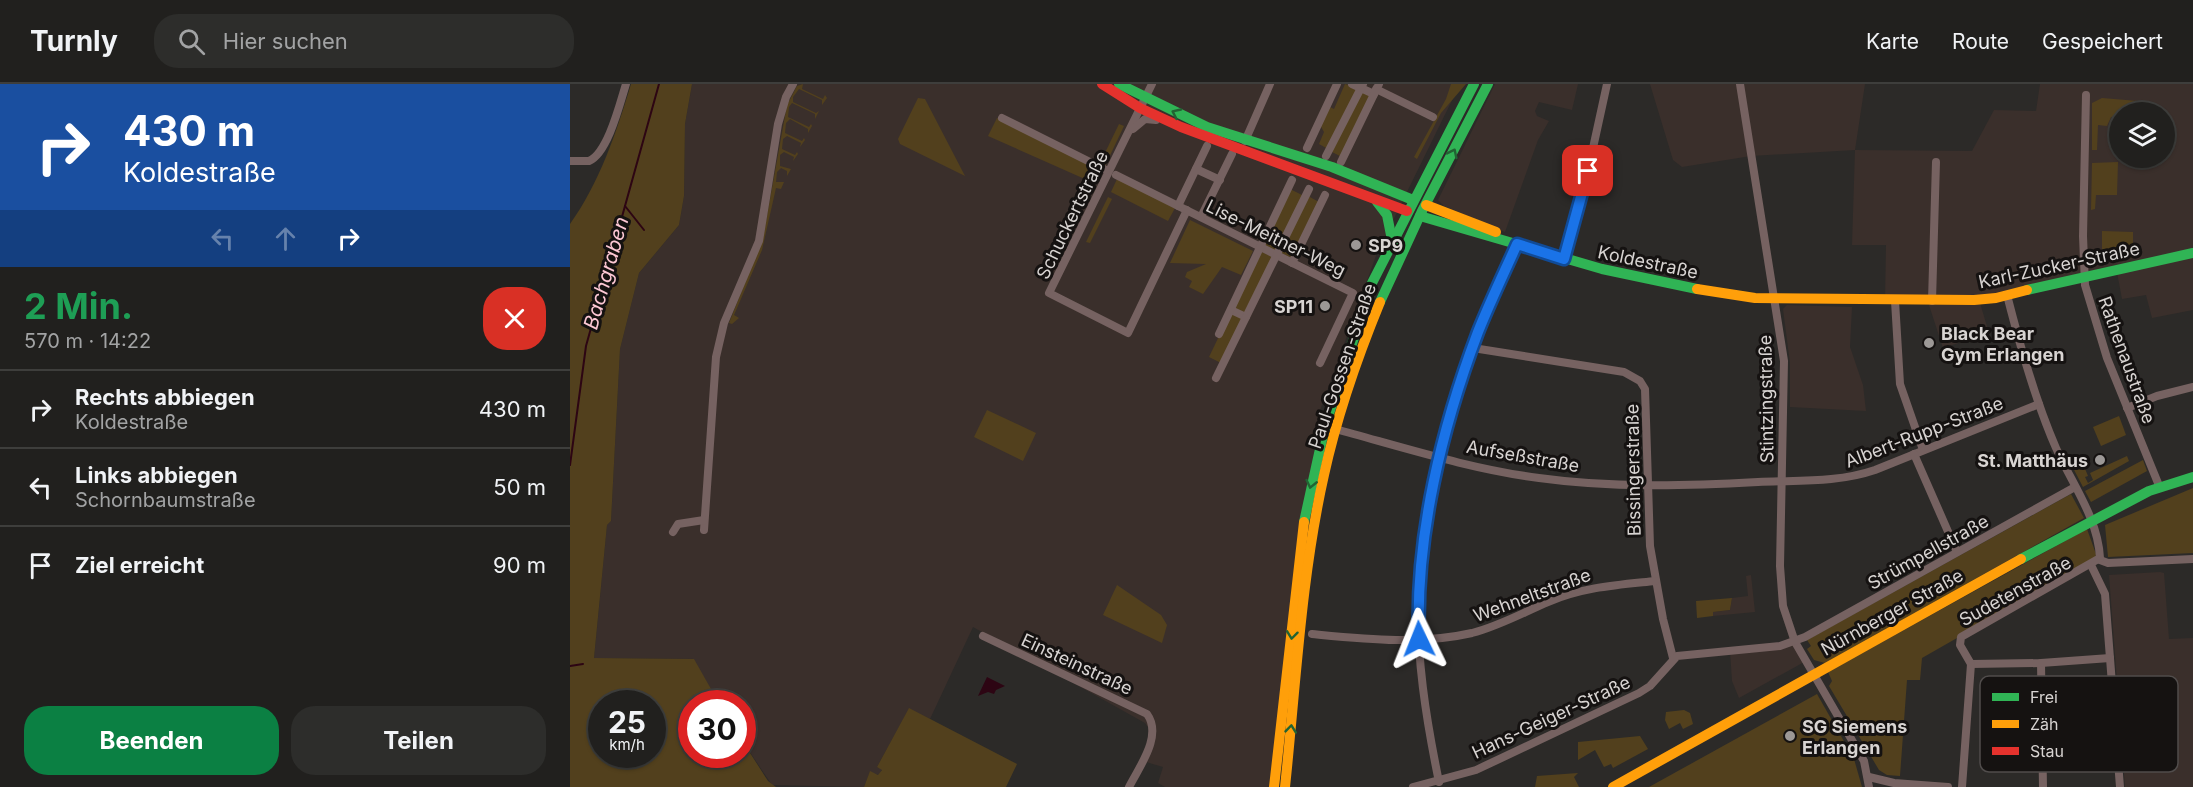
<!DOCTYPE html>
<html lang="de">
<meta charset="utf-8">
<style>
:root{--surface:#21201e;--page:#2d2d2b;--text:#f1f3f6;--muted:#a2a3a4;--line:#3e3e3c;--accent:#0b8043}
body{margin:0;font-family:Inter,sans-serif;background:var(--page);color:var(--text);height:100vh;display:flex;flex-direction:column;font-size:22px;white-space:nowrap}
*{box-sizing:border-box;margin:0}
p{font-size:20px;color:var(--muted)}
.icon{flex:none;width:33px;height:33px;fill:none;stroke:currentColor;stroke-width:2;stroke-linecap:round;stroke-linejoin:round}
.map{position:relative;flex:1;overflow:hidden}
.panel{display:flex;flex-direction:column;background:var(--surface);width:570px}
.panel>*{flex:none}
.hud{background:#1a4fa0;color:#fff;overflow:hidden}
.fabs{position:absolute;left:1539px;top:18px;display:grid;gap:12px}
.fabs a{display:grid;place-items:center;width:66px;height:66px;border-radius:50%;background:var(--surface);box-shadow:0 2px 4px #0004,0 0 0 2px var(--line);font-size:30px}
.speed{position:absolute;left:18px;top:606px;display:flex;gap:12px;font-size:30px;font-weight:700;text-align:center}
.speed>*{display:grid;place-content:center;width:78px;height:78px;border-radius:50%;background:var(--surface);box-shadow:0 2px 4px #0004,0 0 0 2px var(--line);line-height:1}
.speed small{font-size:15px;font-weight:400}
.speed .limit{border:9px solid #d22;background:#fff;color:#111}
.pin{position:absolute;display:grid;place-items:center;width:51px;height:51px;color:#fff;margin:-26px;border-radius:12px;box-shadow:0 3px 9px #0006}
.me{position:absolute;width:66px;margin:-33px;rotate:358deg;stroke-linejoin:round;filter:drop-shadow(0 0 4px #0008)}
.turn{display:flex;align-items:center;gap:21px;height:126px;padding:0 24px;font-size:27px}
.turn .icon{width:78px;height:78px;stroke-width:2.5}
.turn b{display:block;font-size:42px;line-height:51px}
.lanes{display:flex;align-items:center;height:57px;padding:0 24px;background:#0003;justify-content:center;gap:30px;direction:ltr}
.lanes .off{opacity:.35}
.round{display:grid;place-items:center;flex:none;width:63px;height:63px;border-radius:24px;background:var(--page)}
.headline{display:flex;align-items:center;justify-content:space-between;height:102px;padding:0 24px}
h1{font-size:36px;font-weight:700;line-height:45px;color:#1e9e55}
.cta{display:flex;gap:12px;margin-top:auto;padding:12px 24px}
.cta a{flex:1;height:69px;border-radius:24px;background:var(--accent);color:#fff;font-size:24px;font-weight:700;line-height:69px;text-align:center}
.cta a+a{background:var(--page);color:var(--text)}
ul{padding:0;list-style:none}
li{display:flex;align-items:center;gap:18px;height:78px;padding:0 24px;border-top:2px solid var(--line)}
li div{flex:1}
li b{display:block;font-size:22px}
li em{font-style:normal}
header{display:flex;align-items:center;gap:36px;box-sizing:border-box;height:84px;padding:0 30px;background:var(--surface);border-bottom:2px solid var(--line)}
header strong{font-size:28px}
nav{display:flex;gap:33px;margin-inline-start:auto;font-size:21px}
.search{width:420px;height:54px;background:var(--page);display:flex;align-items:center;gap:15px;box-sizing:border-box;padding:0 21px;border-radius:24px;color:var(--muted);font-size:22px}
main{display:flex;flex:1;min-height:0}
.map>svg:first-child{display:block}
</style>
<header>
<strong>Turnly</strong>
<div class="search"><svg class="icon" aria-label="search" viewBox="0 0 24 24"><circle cx="10" cy="10" r="6"/><path d="M15 15l6 6"/></svg>Hier suchen</div>
<nav><a>Karte</a><a>Route</a><a>Gespeichert</a></nav>
</header>
<main>
<section class="panel">
<div class="hud">
<div class="turn"><svg class="icon" aria-label="right" viewBox="0 0 24 24"><path d="M7 20v-9h11M14 6l5 5-5 5"/></svg><div><b>430 m</b>Koldestraße</div></div>
<div class="lanes"><svg class="icon off" aria-label="left" viewBox="0 0 24 24"><path d="M17 20v-9H6M10 6l-5 5 5 5"/></svg><svg class="icon off" aria-label="ahead" viewBox="0 0 24 24"><path d="M12 20V5M6 11l6-6 6 6"/></svg><svg class="icon" aria-label="right" viewBox="0 0 24 24"><path d="M7 20v-9h11M14 6l5 5-5 5"/></svg></div>
</div>
<div class="headline"><div><h1>2 Min.</h1><p>570 m · 14:22</p></div><a class="round" style="background:#d93025;color:#fff"><svg class="icon" aria-label="close" viewBox="0 0 24 24"><path d="M6 6l12 12M18 6L6 18"/></svg></a></div>
<ul>
<li><svg class="icon" aria-label="right" viewBox="0 0 24 24"><path d="M7 20v-9h11M14 6l5 5-5 5"/></svg><div><b>Rechts abbiegen</b><p>Koldestraße</p></div><em>430 m</em></li>
<li><svg class="icon" aria-label="left" viewBox="0 0 24 24"><path d="M17 20v-9H6M10 6l-5 5 5 5"/></svg><div><b>Links abbiegen</b><p>Schornbaumstraße</p></div><em>50 m</em></li>
<li><svg class="icon" aria-label="arrive" viewBox="0 0 24 24"><path d="M6 21V4h12l-3 4 3 4H6"/></svg><div><b>Ziel erreicht</b></div><em>90 m</em></li>
</ul>
<div class="cta"><a>Beenden</a><a>Teilen</a></div>
</section>
<div class="map">
<svg width="1623" height="703" viewBox="0 0 1623 703">
<rect width="100%" height="100%" fill="#2c2a28"/>
<g fill="#3a2f2b" fill-rule="evenodd">
<polygon points="122,0 890,0 807,169 748,332 708,703 595,703 588,699 593,683 576,678 582,649 575,639 403,543 360,635 339,625 307,683 312,685 309,691 300,688 294,703 202,701 173,658 172,620 149,619 123,575 24,574 37,441 41,437 50,265 69,189 109,141 114,112 115,40"/>
<polygon points="925,0 1008,0 1002,26 969,18 965,27 967,32 979,37 968,56 935,148 874,122 868,116"/>
<path d="M1080,0H1295L1285,66L1402,67L1424,26L1466,27L1470,0H1623V226L1582,234L1576,211L1552,215L1546,183L1410,219L1419,249L1373,264L1358,218L1315,217L1316,161H1282L1285,66L1181,72L1112,83L1103,76ZM1550,28H1594V74H1550Z"/>
<polygon points="1217,221 1282,223 1280,263 1293,301 1296,327 1220,323 1220,279 1213,225"/>
<polygon points="1590,488 1594,489 1599,555 1623,554 1623,703 1555,703 1539,491"/>
<polygon points="1181,491 1185,528 1143,532 1143,528 1160,526 1162,514 1178,512 1176,492"/>
<polygon points="1225,558 1236,577 1169,614 1162,597 1160,567"/>
</g>
<g fill="#52401d" fill-rule="evenodd">
<path d="M61,0H122L115,40L114,112L109,141L69,189L50,265L41,437L37,441L24,574L124,575L149,619L122,620V670H172L173,658L198,697L206,703H0V140C29,100 47,47 61,0ZM32,620H82V670H32Z"/>
<polygon points="233,0 232,5 253,15 255,11 257,14 252,21 252,16 229,5 223,13 223,18 246,29 249,27 245,35 245,30 222,19 219,23 218,33 239,43 241,40 242,42 238,49 238,45 220,35 216,39 215,49 232,57 234,54 235,56 230,63 231,59 217,52 213,55 212,65 225,71 227,68 228,70 223,77 224,73 214,68 210,71 210,82 221,85 217,92 217,87 211,84 207,88 206,98 214,98 211,105 206,104 192,166 164,231 169,234 162,240 159,239 193,154 217,21 227,2"/>
<polygon points="775,0 788,4 758,65 749,60 754,48 749,39 758,22 764,25"/>
<polygon points="881,0 896,0 871,29 847,75 844,73 876,15"/>
<polygon points="792,6 802,11 772,73 762,68"/>
<polygon points="348,14 355,15 395,92 330,60 328,55"/>
<polygon points="1532,14 1568,17 1567,28 1550,28 1549,32 1541,33 1537,42 1528,41 1527,66 1522,66 1522,19"/>
<polygon points="427,34 532,87 526,100 418,52"/>
<polygon points="549,40 554,42 535,82 530,79"/>
<polygon points="1548,78 1547,111 1526,111 1525,125 1521,126 1522,79"/>
<polygon points="547,95 605,124 598,137 541,108"/>
<polygon points="720,105 734,112 706,167 693,161"/>
<polygon points="738,112 749,118 722,174 711,169"/>
<polygon points="538,113 542,115 520,159 516,158"/>
<polygon points="620,136 683,167 671,191 652,183 633,210 619,203 622,197 615,193 617,188 636,180 600,179"/>
<polygon points="1532,147 1563,148 1563,167 1567,173 1532,177"/>
<polygon points="690,167 703,173 651,279 639,273"/>
<polygon points="417,326 466,349 453,377 404,353"/>
<polygon points="1549,332 1556,351 1531,362 1523,343"/>
<polygon points="1557,372 1559,377 1513,403 1501,380 1511,375 1518,392 1515,393 1518,399 1523,396 1520,389"/>
<polygon points="1573,376 1577,387 1521,418 1515,407"/>
<polygon points="1623,404 1623,469 1538,473 1535,441"/>
<polygon points="1501,410 1514,434 1255,579 1244,576 1237,565 1241,562 1237,556"/>
<polygon points="1517,445 1526,470 1525,475 1352,574 1350,596 1337,596 1330,692 1317,691 1309,686 1259,602 1262,597 1258,588"/>
<polygon points="547,501 591,531 597,541 592,559 533,531"/>
<polygon points="1162,514 1160,526 1143,528 1143,532 1127,534 1126,517"/>
<polygon points="1247,610 1284,675 1292,703 1079,703"/>
<polygon points="339,624 447,680 436,703 294,703 300,687 308,691 312,686 307,683"/>
<polygon points="1114,626 1120,629 1123,640 1113,645 1110,639 1099,645 1095,636 1096,628"/>
<polygon points="1070,652 1078,665 1043,684 1041,680 1034,683 1025,666 1008,676 1008,658"/>
<polygon points="1008,689 1004,693 1009,703 965,703 967,692"/>
</g>
<polygon fill="#2d0513" points="417,593 435,602 426,606 424,610 418,608 408,612"/>
<g fill="none" stroke-linecap="round" stroke-linejoin="round">
<g stroke="#2d0513" stroke-width="2">
<polyline points="55,122 74,146"/>
<polyline points="0,381 16,262 89,0"/>
<polyline points="0,582 13,580"/>
</g>
<g stroke="#766261" stroke-width="8">
<polyline points="582,0 479,209 558,249 617,126"/>
<polyline points="782,0 804,10"/>
<polyline points="1170,0 1214,277 1210,482 1213,522 1225,558 1294,677 1299,703"/>
<polyline points="806,5 863,33"/>
<polyline points="1516,11 1513,152 1515,201 1537,274 1590,404"/>
<polyline points="432,34 536,86"/>
<polyline points="563,45 575,35 586,36"/>
<polyline points="675,57 700,0"/>
<polyline points="737,64 767,0"/>
<polyline points="756,72 793,0"/>
<path d="M0,77H19C38,69 50,19 56,0"/>
<polyline points="771,78 809,0"/>
<polyline points="626,85 650,96"/>
<polyline points="546,91 783,209 750,279"/>
<polyline points="608,122 637,62"/>
<polyline points="631,133 662,70"/>
<polyline points="994,175 1016,96 1037,0"/>
<polyline points="722,179 755,111"/>
<polyline points="1325,217 1330,300 1353,366"/>
<polyline points="1362,217 1366,78"/>
<polyline points="661,226 676,233"/>
<polyline points="649,250 722,96"/>
<polyline points="903,264 1054,288 1070,297 1075,305 1080,462 1093,535 1103,574"/>
<polyline points="646,294 739,105"/>
<polyline points="1557,324 1587,312 1623,303"/>
<path d="M765,345C832,363 900,385 969,394C1041,404 1116,402 1188,398C1228,396 1267,399 1305,386L1469,320"/>
<polyline points="1344,370 1387,468"/>
<polyline points="134,446 146,273 154,239 189,157 208,40 216,13 223,0"/>
<polyline points="103,448 108,440 134,436"/>
<polyline points="1530,476 1538,479 1623,475"/>
<polyline points="1521,481 1535,510 1550,703"/>
<path d="M742,550C795,555 850,561 902,549C929,542 952,529 978,518C1013,503 1047,501 1085,497"/>
<path d="M413,552L577,630C593,652 569,683 559,703"/>
<polyline points="1471,579 1473,703"/>
<polyline points="1401,580 1471,579 1540,574"/>
<polyline points="1299,693 1324,699 1378,703"/>
<path d="M869,698C856,635 846,572 848,508C852,390 901,267 947,160"/>
<polyline points="843,703 906,686 1069,609 1080,602 1107,572 1210,562 1235,553 1505,403"/>
<path d="M1392,703L1401,580L1390,561L1391,553L1530,474C1528,434 1502,400 1486,364C1465,316 1450,262 1437,211"/>
</g>
<g stroke="#30b455" stroke-width="10">
<polyline points="549,0 637,43 762,83 843,116"/>
<polyline points="807,118 817,131 822,156"/>
<polyline points="850,132 1032,185 1127,205"/>
<polyline points="1457,206 1623,169"/>
<polyline points="810,218 852,127 918,0"/>
<polyline points="734,438 755,342 802,199 904,0"/>
<polyline points="1451,475 1579,407 1623,393"/>
</g>
<g stroke="#ff9f0a" stroke-width="10">
<polyline points="856,121 926,148"/>
<polyline points="1127,205 1185,214 1404,216 1426,214 1457,206"/>
<polyline points="704,703 734,438"/>
<path d="M715,703C726,599 731,493 754,391C767,331 787,274 810,218"/>
<polyline points="1043,703 1451,475"/>
</g>
<polyline stroke="#e5322d" stroke-width="10" points="532,0 570,24 611,43 837,127"/>
</g>
<defs><path id="oneway-chevron" d="M-2-3.5L2.5 0L-2 3.5" fill="none" stroke-width="1.6" stroke-linecap="round" stroke-linejoin="round" transform="scale(1.5)"/></defs>
<g stroke="#226333">
<use href="#oneway-chevron" transform="translate(606 29) rotate(-155)"/>
<use href="#oneway-chevron" transform="translate(883 69) rotate(-64)"/>
<use href="#oneway-chevron" transform="translate(741 400) rotate(103)"/>
<use href="#oneway-chevron" transform="translate(722 551) rotate(97)"/>
<use href="#oneway-chevron" transform="translate(721 645) rotate(-84)"/>
</g>
<g fill="none" stroke-linecap="round" stroke-linejoin="round">
<g stroke="#114b97" stroke-width="15">
<path id="route" d="M849,555C845,453 872,343 908,248C920,218 934,189 947,160L994,175L1018,87"/>
</g>
<use href="#route" stroke="#1a73e8" stroke-width="10"/>
</g>
<g fill="#9c9896" stroke="#151211" stroke-width="2">
<circle cx="786" cy="161" r="6"/>
<circle cx="755" cy="222" r="6"/>
<circle cx="1359" cy="259" r="6"/>
<circle cx="1530" cy="376" r="6"/>
<circle cx="1220" cy="652" r="6"/>
</g>
<g text-anchor="middle" dominant-baseline="central" stroke-width="6" stroke-linejoin="round" paint-order="stroke">
<g font-size="18" fill="#d8d4d2" stroke="#151211">
<text transform="translate(502 131) rotate(-64)">Schuckertstraße</text>
<text transform="translate(706 154) rotate(26)">Lise-Meitner-Weg</text>
<text transform="translate(1078 178) rotate(12)">Koldestraße</text>
<text transform="translate(1489 181) rotate(-12)">Karl-Zucker-Straße</text>
<text transform="translate(1557 276) rotate(70)">Rathenaustraße</text>
<text transform="translate(772 282) rotate(-71)">Paul-Gossen-Straße</text>
<text transform="translate(1196 315) rotate(-91)">Stintzingstraße</text>
<text transform="translate(1354 348) rotate(-21)">Albert-Rupp-Straße</text>
<text transform="translate(953 372) rotate(10)">Aufseßstraße</text>
<text transform="translate(1063 386) rotate(-91)">Bissingerstraße</text>
<text transform="translate(1358 468) rotate(-29)">Strümpellstraße</text>
<text transform="translate(1445 507) rotate(-29)">Sudetenstraße</text>
<text transform="translate(962 511) rotate(-20)">Wehneltstraße</text>
<text transform="translate(1322 528) rotate(-29)">Nürnberger Straße</text>
<text transform="translate(507 580) rotate(25)">Einsteinstraße</text>
<text transform="translate(981 633) rotate(-25)">Hans-Geiger-Straße</text>
</g>
<g font-size="18" font-weight="bold" fill="#d8d4d2" stroke="#151211" text-anchor="start">
<text x="798" y="161">SP9</text>
<text x="743" y="222" text-anchor="end">SP11</text>
<text x="1371" y="249">Black Bear<tspan x="1371" dy="21">Gym Erlangen</tspan></text>
<text x="1518" y="376" text-anchor="end">St. Matthäus</text>
<text x="1232" y="642">SG Siemens<tspan x="1232" dy="21">Erlangen</tspan></text>
</g>
<g font-size="20" font-style="italic" fill="#fdc8d4" stroke="#151211">
<text transform="translate(36 189) rotate(-74)">Bachgraben</text>
</g>
</g>
<rect x="1410" y="592" width="198" height="96" rx="9" fill="#151211" stroke="#504c4b" stroke-width="1.5"/>
<rect x="1422" y="609" width="27" height="8" fill="#30b455"/>
<rect x="1422" y="636" width="27" height="8" fill="#ff9f0a"/>
<rect x="1422" y="663" width="27" height="8" fill="#e5322d"/>
<g font-size="16" fill="#d8d4d2">
<text x="1460" y="619">Frei</text>
<text x="1460" y="646">Zäh</text>
<text x="1460" y="673">Stau</text>
</g>
</svg>
<div class="fabs">
<a><svg class="icon" aria-label="layers" viewBox="0 0 24 24"><path d="M12 4l9 5-9 5-9-5zM3 14l9 5 9-5"/></svg></a>
</div>
<div class="speed"><div>25<small>km/h</small></div><div class="limit">30</div></div>
<div class="pin" style="left:1018px;top:87px;background:#d93025"><svg class="icon" aria-label="arrive" viewBox="0 0 24 24"><path d="M6 21V4h12l-3 4 3 4H6"/></svg></div>
<svg class="me" style="left:849px;top:555px" viewBox="-20 -20 40 40"><path d="M0-17L14 15 0 8-14 15z" fill="#1a73e8" stroke="#fff" stroke-width="4"/></svg>
</div>
</main>
